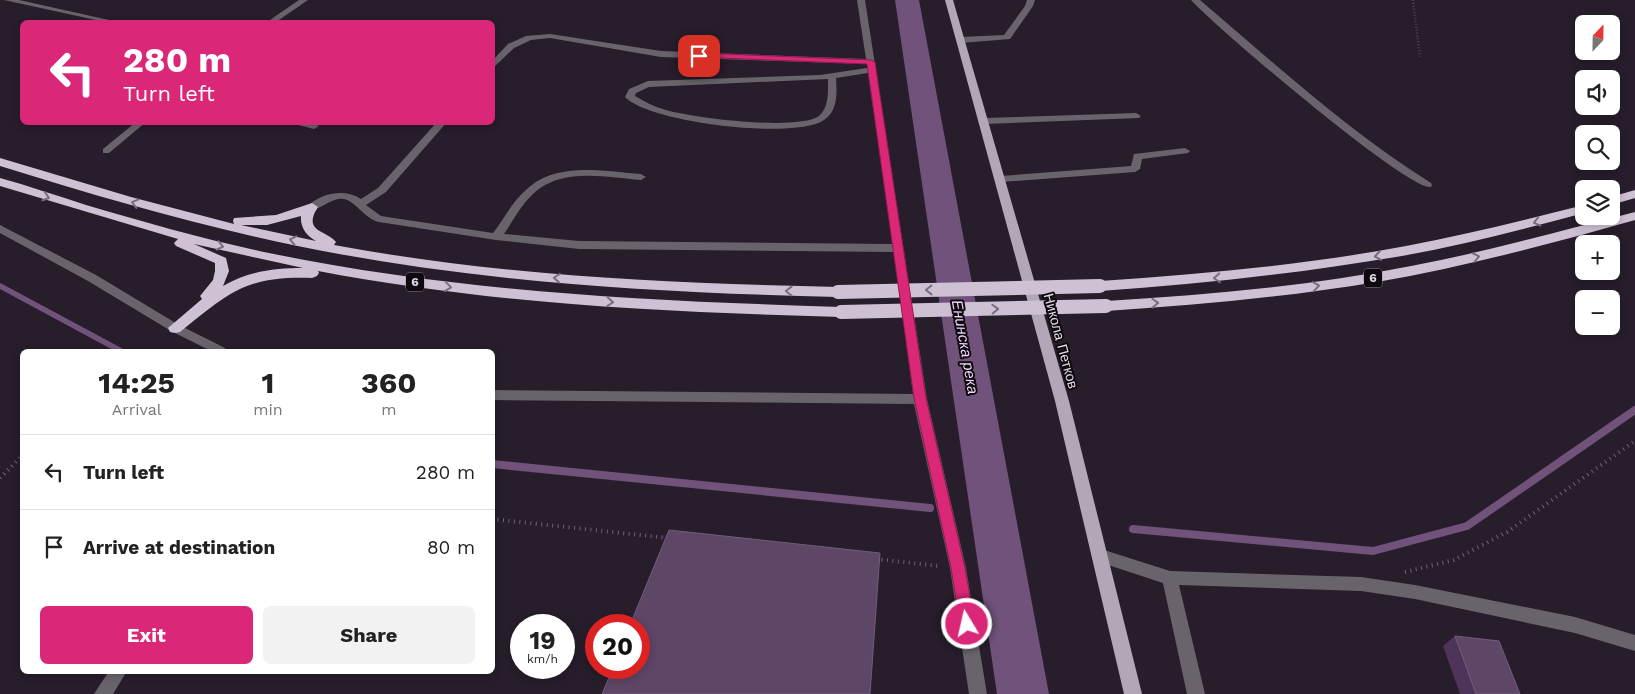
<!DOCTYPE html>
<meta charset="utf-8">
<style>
:root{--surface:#fff;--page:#f2f2f2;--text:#222;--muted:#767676;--line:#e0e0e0;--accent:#db2777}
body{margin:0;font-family:"Work Sans",sans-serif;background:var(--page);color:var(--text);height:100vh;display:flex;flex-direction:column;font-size:19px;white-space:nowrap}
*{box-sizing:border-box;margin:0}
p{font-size:16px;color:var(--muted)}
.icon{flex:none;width:28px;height:28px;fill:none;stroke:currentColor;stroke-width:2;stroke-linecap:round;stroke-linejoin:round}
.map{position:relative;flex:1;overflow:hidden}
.drawer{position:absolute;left:20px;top:349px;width:475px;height:325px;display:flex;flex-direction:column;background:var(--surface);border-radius:8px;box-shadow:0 2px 8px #0003}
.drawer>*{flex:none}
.guide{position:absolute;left:20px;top:20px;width:475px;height:105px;border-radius:8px;box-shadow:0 2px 8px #0003;background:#db2777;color:#fff;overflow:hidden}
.needle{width:32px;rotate:22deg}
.controls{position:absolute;left:1575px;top:15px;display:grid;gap:10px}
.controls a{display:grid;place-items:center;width:45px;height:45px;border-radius:8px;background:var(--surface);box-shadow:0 2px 8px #0003;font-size:25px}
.speed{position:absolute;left:510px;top:614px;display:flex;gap:10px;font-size:25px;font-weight:700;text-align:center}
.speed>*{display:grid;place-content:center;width:65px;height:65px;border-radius:50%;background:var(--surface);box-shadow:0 2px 8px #0003;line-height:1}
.speed small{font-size:12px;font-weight:400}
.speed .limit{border:8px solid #d22;background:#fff;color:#111}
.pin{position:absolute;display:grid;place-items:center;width:42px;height:42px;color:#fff;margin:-21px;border-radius:10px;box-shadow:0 2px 8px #0006}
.me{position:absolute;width:55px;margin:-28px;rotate:351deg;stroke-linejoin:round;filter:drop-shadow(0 0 4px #0008)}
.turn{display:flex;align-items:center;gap:18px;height:105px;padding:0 20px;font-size:22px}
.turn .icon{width:65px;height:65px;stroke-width:2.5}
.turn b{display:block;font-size:35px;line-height:42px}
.eta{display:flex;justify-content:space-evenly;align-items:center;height:85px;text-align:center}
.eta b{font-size:30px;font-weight:700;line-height:35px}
.cta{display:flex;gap:10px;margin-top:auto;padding:10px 20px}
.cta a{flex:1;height:58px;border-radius:8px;background:var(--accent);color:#fff;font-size:20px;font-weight:700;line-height:58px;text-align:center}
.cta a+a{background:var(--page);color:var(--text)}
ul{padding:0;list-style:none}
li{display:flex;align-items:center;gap:15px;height:75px;padding:0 20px;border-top:1px solid var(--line)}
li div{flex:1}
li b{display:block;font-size:19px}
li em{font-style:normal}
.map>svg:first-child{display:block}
</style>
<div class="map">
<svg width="1635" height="694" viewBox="0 0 1635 694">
<rect width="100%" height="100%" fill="#271d2b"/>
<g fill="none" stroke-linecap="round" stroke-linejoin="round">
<polyline stroke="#70527a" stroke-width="5.5" points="0,286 121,351"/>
<g stroke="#70527a" stroke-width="8">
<polyline points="492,464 930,508"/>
<polyline points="1133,529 1373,551 1467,526 1635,410"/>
</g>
<polygon fill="#70527a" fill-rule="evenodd" points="895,0 919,0 1049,694 997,694"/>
<polyline stroke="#6d6471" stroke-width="2.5" stroke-dasharray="0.5 2.5" stroke-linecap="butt" points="1413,0 1420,57"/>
<g stroke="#6d6471" stroke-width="4" stroke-dasharray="1 4.5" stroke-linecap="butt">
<polyline points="0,478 22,456"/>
<polyline points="492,519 668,538"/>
<polyline points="876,559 939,566"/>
<polyline points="1405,572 1454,560 1507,532 1635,441"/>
</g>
<g fill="#69646b" fill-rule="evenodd">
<polygon points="4,0 19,0 118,22 105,22"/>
<polygon points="299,0 308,0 276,22 267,22"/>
<path d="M857,0H865L927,399L966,568L987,694H969L950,568L914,404L492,400V390L913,394L894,252L579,249L496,240L379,222C362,218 354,196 338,199C329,201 321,208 312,210L307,207C320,193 345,188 361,199L378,188L437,122H447L386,192L366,205L381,216L493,233C504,219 512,202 526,190C555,161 604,171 641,174L646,177L641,180C606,177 561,167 533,194C521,205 513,221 504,234L579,241L893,244L868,73L836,78C837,93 838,111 824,120C795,140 650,123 625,97L629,89L648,81L820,75L867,68V64L661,57L550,38L531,40L514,48L492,69V61L508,44L526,36L550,34L661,51L866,59ZM828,79C828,91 829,108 819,116C797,131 693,118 666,110C655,107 645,102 635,96L636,93L649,87Z"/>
<polygon points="1027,0 1035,0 1033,6 1010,39 961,43 957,40 961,37 1004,35 1025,6"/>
<path d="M1191,0H1200C1275,64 1347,130 1431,183L1432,185L1431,187C1409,192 1214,26 1191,0Z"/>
<polygon points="1136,113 1141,116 1139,118 984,124 979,121 984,118"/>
<polygon points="136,122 146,122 109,153 103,153 103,149"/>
<polygon points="287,122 310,122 319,126 314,129"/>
<polygon points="1185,148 1190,151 1188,153 1142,159 1140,169 1135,172 1001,182 996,179 1001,176 1131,166 1134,154"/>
<polygon points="0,225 96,275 179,325 225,348 227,351 211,351 171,331 88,281 0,233"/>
<polygon points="1101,549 1170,571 1361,577 1415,585 1575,617 1635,635 1635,651 1575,633 1415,599 1361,591 1179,585 1205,694 1187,694 1163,583 1096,561 1093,556 1096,551"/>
<polygon points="109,671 127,671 113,694 94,694"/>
</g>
<polygon fill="#b2a7b6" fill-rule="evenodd" points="945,0 953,0 1069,401 1142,694 1124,694 1055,401"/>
<g fill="#cfc1d4" fill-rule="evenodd">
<path d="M0,158L131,197L234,224L233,221L234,218L276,215L312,203L318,207C302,232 326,230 336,242L334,245C500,276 670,283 838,287L843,289L845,292L843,295L838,297C671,293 504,284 339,254C224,233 112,201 0,166ZM301,216C300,227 306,236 316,241L241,225H267Z"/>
<path d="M0,178C29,186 58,196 86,205C147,223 207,240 269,253C458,292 649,301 841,307L846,308L848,312L846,316L841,317C665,312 491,304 318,271L319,273L317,276L312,278C245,276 230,292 180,332L175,333L170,332L168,328L202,299L200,296L213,280L215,271V263L176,246L174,243L178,239L0,186ZM194,244L303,268C275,268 248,271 223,286L229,271L226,258Z"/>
<polygon points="1635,190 1635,198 1611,205 1611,197"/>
<path d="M1584,205V213C1524,229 1464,245 1402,256C1302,273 1201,284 1100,291L1095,289L1093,286L1095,283L1100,281C1202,274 1305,265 1406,246C1466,235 1525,220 1584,205Z"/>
<path d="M1635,212V220C1550,244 1464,267 1377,282C1287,297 1197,305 1106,311L1101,309L1099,306L1101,303L1106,301C1208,295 1310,286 1411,266C1486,252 1560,231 1635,212Z"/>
</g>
<g stroke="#cfc1d4" stroke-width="14">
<polyline points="838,292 1100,286"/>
<polyline points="841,312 1106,306"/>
</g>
</g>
<polygon fill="#4e3458" points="1455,636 1520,694 1460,694 1443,646"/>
<g fill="#5e4666" stroke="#725d7a">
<polygon points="669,530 880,553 870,694 602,694 613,668 639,668 639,625 630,625"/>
<polygon points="1455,636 1499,641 1520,694 1476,694"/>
</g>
<defs><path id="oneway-chevron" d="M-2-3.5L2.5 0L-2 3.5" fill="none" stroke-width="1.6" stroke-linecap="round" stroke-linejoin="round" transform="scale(1.25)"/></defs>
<g stroke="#786e7b">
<use href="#oneway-chevron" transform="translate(46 197) rotate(18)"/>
<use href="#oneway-chevron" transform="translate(135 203) rotate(-165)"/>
<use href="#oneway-chevron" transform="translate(1537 222) rotate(165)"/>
<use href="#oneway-chevron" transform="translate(293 240) rotate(-168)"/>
<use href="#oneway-chevron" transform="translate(220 246) rotate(14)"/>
<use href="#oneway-chevron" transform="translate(1378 256) rotate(170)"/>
<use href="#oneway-chevron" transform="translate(1476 257) rotate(-12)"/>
<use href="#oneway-chevron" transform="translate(557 278) rotate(-175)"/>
<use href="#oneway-chevron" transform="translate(1217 278) rotate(175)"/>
<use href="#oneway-chevron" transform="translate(1316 286) rotate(-8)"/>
<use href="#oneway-chevron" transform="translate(448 287) rotate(7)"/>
<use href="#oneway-chevron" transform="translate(929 290) rotate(179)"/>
<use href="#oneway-chevron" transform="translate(789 291) rotate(-179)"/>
<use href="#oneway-chevron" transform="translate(610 302) rotate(4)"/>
<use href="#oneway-chevron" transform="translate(1155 303) rotate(-3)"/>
<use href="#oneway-chevron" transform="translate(995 309) rotate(-2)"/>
</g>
<polygon fill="#db2777" stroke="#8e194d" points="699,53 871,60 875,62 926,398 965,568 975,624 972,629 967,631 962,629 960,624 951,568 914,398 867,64 696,57 696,54"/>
<g text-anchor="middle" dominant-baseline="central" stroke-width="4" stroke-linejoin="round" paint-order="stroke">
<g fill="#0d090f" stroke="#a19ba3" stroke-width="1">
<rect x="1364" y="268.5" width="18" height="19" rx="4"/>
<rect x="406" y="272.5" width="18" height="19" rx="4"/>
</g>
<g font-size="12" font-weight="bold" fill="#e0d9e3">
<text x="1373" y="278">6</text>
<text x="415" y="282">6</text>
</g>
<g font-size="14" fill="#e0d9e3" stroke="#0d090f">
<text transform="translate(1061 341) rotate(75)">Никола Петков</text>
</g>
<g font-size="15" font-style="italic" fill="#f2d5fc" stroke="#0d090f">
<text transform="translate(965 347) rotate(80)">Енинска река</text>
</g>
</g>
</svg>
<div class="controls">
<a><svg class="needle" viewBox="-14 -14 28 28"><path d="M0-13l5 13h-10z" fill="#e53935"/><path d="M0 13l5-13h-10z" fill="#767676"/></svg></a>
<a><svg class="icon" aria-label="sound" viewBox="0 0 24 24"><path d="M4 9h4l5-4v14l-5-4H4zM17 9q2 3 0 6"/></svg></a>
<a><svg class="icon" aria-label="search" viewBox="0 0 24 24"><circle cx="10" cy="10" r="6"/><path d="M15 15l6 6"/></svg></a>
<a><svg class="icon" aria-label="layers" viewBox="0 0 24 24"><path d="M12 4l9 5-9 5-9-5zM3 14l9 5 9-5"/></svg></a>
<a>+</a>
<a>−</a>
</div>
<div class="speed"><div>19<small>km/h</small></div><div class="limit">20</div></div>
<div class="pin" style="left:699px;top:56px;background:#d93025"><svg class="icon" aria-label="arrive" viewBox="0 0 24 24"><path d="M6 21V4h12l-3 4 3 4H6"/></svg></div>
<svg class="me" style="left:967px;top:624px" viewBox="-20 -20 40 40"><circle r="17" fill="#db2777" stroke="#fff" stroke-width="3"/><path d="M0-11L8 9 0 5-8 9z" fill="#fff"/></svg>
<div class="guide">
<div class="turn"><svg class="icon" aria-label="left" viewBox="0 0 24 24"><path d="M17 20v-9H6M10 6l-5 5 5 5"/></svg><div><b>280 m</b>Turn left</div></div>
</div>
<section class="drawer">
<div class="eta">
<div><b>14:25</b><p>Arrival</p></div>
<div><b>1</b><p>min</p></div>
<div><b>360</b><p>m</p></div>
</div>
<ul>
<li><svg class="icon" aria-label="left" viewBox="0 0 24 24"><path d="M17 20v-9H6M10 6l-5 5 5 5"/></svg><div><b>Turn left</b></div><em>280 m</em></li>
<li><svg class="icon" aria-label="arrive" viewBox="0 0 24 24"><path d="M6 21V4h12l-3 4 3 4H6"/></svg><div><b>Arrive at destination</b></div><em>80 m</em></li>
</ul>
<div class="cta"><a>Exit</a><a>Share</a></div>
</section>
</div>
